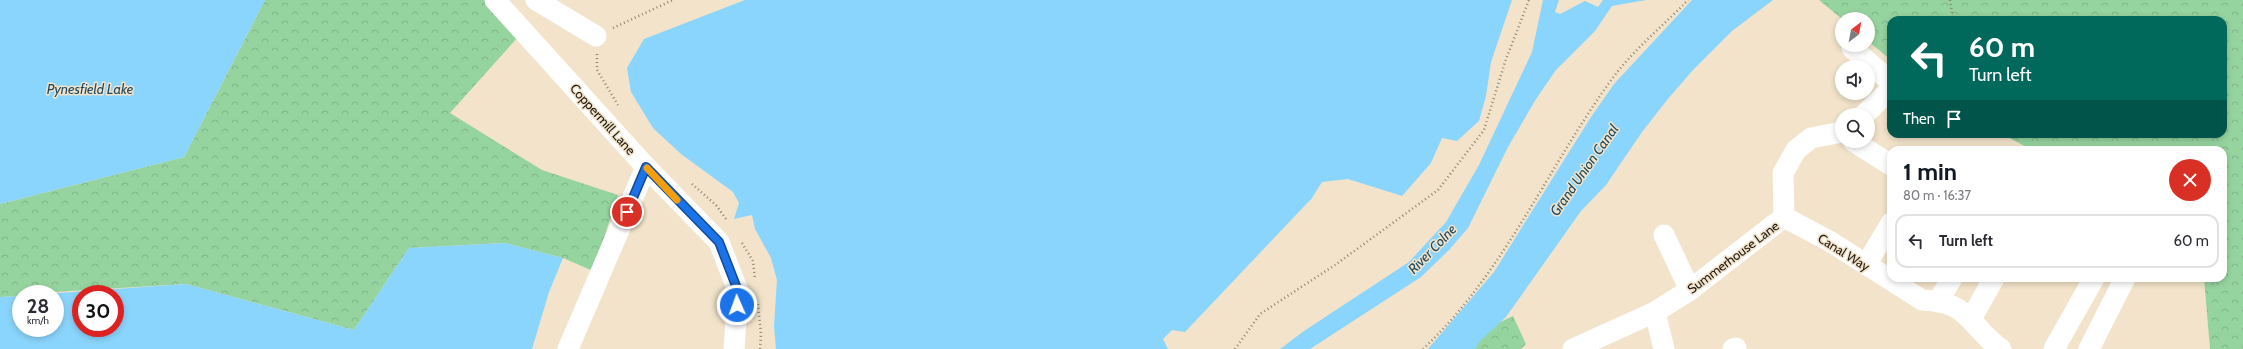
<!DOCTYPE html>
<meta charset="utf-8">
<style>
:root{--surface:#fff;--page:#f2f2f3;--text:#2b2b33;--muted:#7c7c81;--line:#e1e1e2;--accent:#111827}
body{margin:0;font-family:Cabin,sans-serif;background:var(--page);color:var(--text);height:100vh;display:flex;flex-direction:column;font-size:15px;white-space:nowrap}
*{box-sizing:border-box;margin:0}
p{font-size:13px;color:var(--muted)}
.icon{flex:none;width:22px;height:22px;fill:none;stroke:currentColor;stroke-width:2;stroke-linecap:round;stroke-linejoin:round}
.map{position:relative;flex:1;overflow:hidden}
.details{position:absolute;left:1887px;top:146px;width:340px;height:136px;display:flex;flex-direction:column;background:var(--surface);border-radius:12px;box-shadow:0 2px 6px #0003}
.details>*{flex:none}
.hud{position:absolute;left:1887px;top:16px;width:340px;height:122px;border-radius:12px;box-shadow:0 2px 6px #0003;background:#00695c;color:#fff;overflow:hidden}
.needle{width:26px;rotate:32deg}
.fabs{position:absolute;left:1835px;top:12px;display:grid;gap:8px}
.fabs a{display:grid;place-items:center;width:40px;height:40px;border-radius:50%;background:var(--surface);box-shadow:0 2px 6px #0003;font-size:20px}
.speed{position:absolute;left:12px;top:285px;display:flex;gap:8px;font-size:20px;font-weight:700;text-align:center}
.speed>*{display:grid;place-content:center;width:52px;height:52px;border-radius:50%;background:var(--surface);box-shadow:0 2px 6px #0003;line-height:1}
.speed small{font-size:10px;font-weight:400}
.speed .limit{border:6px solid #d22;background:#fff;color:#111}
.pin{position:absolute;display:grid;place-items:center;width:34px;height:34px;color:#fff;margin:-17px;border:2px solid #fff;border-radius:50%;box-shadow:0 1px 4px #0007}
.me{position:absolute;width:44px;margin:-22px;rotate:358deg;stroke-linejoin:round;filter:drop-shadow(0 0 3px #0008)}
.turn{display:flex;align-items:center;gap:14px;height:84px;padding:0 16px;font-size:18px}
.turn .icon{width:52px;height:52px;stroke-width:2.5}
.turn b{display:block;font-size:28px;line-height:34px}
.then{display:flex;align-items:center;height:38px;padding:0 16px;background:#0003;gap:8px;font-size:15px}
.round{display:grid;place-items:center;flex:none;width:42px;height:42px;border-radius:21px;background:var(--page)}
.headline{display:flex;align-items:center;justify-content:space-between;height:68px;padding:0 16px}
h1{font-size:24px;font-weight:700;line-height:30px;color:var(--accent)}
ul{padding:0;list-style:none}
li{display:flex;align-items:center;gap:12px;height:54px;margin:0 8px 6px;padding:0 8px;border:2px solid var(--line);border-radius:12px}
li div{flex:1}
li b{display:block;font-size:15px}
li em{font-style:normal}
.map>svg:first-child{display:block}
</style>
<div class="map">
<svg width="2243" height="349" viewBox="0 0 2243 349">
<defs>
<pattern id="forest-crowns" width="20" height="18" patternUnits="userSpaceOnUse"><rect width="20" height="18" fill="#96d49f"/><path d="M2 6a3 3 0 1 1 6 0M12 15a3 3 0 1 1 6 0" fill="none" stroke="#81b588"/></pattern>
</defs>
<rect width="100%" height="100%" fill="#f2e3ca"/>
<g fill="url(#forest-crowns)">
<polygon points="265,0 489,0 518,37 450,113 542,170 618,195 593,271 563,258 505,243 409,248 354,330 186,284 21,294 21,296 0,297 0,204 184,157"/>
<polygon points="1819,0 2243,0 2243,349 2210,349 2204,278 2223,278 2223,150 2032,150 2002,134 2223,134 2223,20 1891,20 1891,60 1868,41 1868,19 1842,19"/>
<polygon points="1513,316 1526,344 1521,349 1454,349 1465,339"/>
</g>
<g fill="#8ad5fd" fill-rule="evenodd">
<polygon points="0,0 265,0 184,157 0,204"/>
<polygon points="745,0 1512,0 1491,62 1486,96 1479,121 1457,141 1442,138 1431,163 1402,196 1348,179 1322,182 1312,198 1185,332 1172,330 1163,339 1168,349 776,349 774,326 777,280 771,258 755,229 752,215 734,219 739,203 733,192 681,154 653,128 631,92 627,68 644,39"/>
<polygon points="1543,0 1559,0 1555,12 1560,14 1585,1 1598,7 1603,0 1646,0 1612,6 1595,31 1556,70 1536,99 1508,147 1468,228 1449,250 1421,277 1310,349 1280,349 1304,331 1409,262 1446,222 1479,165 1532,52"/>
<polygon points="1692,0 1773,0 1732,31 1693,70 1667,100 1642,132 1606,185 1581,211 1506,317 1480,341 1475,349 1428,349 1494,272 1591,117 1614,84"/>
<path d="M505,243L563,258L549,292L532,349H0V297L21,296V328H55V294H44L186,284L354,330L409,248ZM81,294H115V328H81Z"/>
</g>
<g fill="none" stroke-linecap="round" stroke-linejoin="round">
<g stroke="#8f8573" stroke-width="2.5" stroke-dasharray="1 3" stroke-linecap="butt">
<polyline points="1950,0 1953,20"/>
<polyline points="613,28 673,0"/>
<polyline points="597,54 597,70 618,105"/>
<polyline points="692,184 716,205 726,219"/>
<polyline points="742,243 753,261 755,279"/>
<polyline points="758,304 761,334 760,349"/>
<polyline points="1235,349 1260,314 1335,265 1438,190 1484,130 1505,62 1529,0"/>
<path d="M1423,349C1505,272 1547,168 1612,79C1632,51 1664,25 1688,0"/>
</g>
<g stroke="#fff" stroke-width="21">
<polyline points="495,0 646,167 719,242 738,291 734,349"/>
<polyline points="536,0 596,36"/>
<polyline points="1852,48 1891,82"/>
<polyline points="1864,115 1891,89"/>
<polyline points="1853,141 1891,165"/>
<path d="M1784,217L1831,242L1922,300C1971,302 1968,325 2001,349"/>
<polyline points="1664,235 1690,290"/>
<polyline points="1866,265 1891,223"/>
<polyline points="1939,300 1952,278"/>
<polyline points="1655,312 1664,349"/>
<polyline points="1971,319 1994,278"/>
<polyline points="568,349 646,167"/>
<polyline points="1573,349 1655,312 1690,290 1784,217 1783,173 1796,150 1811,138 1842,132"/>
<polyline points="1733,349 1736,348"/>
<polyline points="2054,349 2094,278"/>
<polyline points="2089,349 2125,278"/>
</g>
</g>
<g fill="none" stroke-linecap="round" stroke-linejoin="round">
<g stroke="#114b97" stroke-width="10">
<polyline id="route" points="627,212 646,167 719,242 738,291 737,305"/>
</g>
<use href="#route" stroke="#1a73e8" stroke-width="7"/>
<polyline stroke="#f59e0b" stroke-width="7" points="647,168 677,200"/>
</g>
<g text-anchor="middle" dominant-baseline="central" stroke-width="3" stroke-linejoin="round" paint-order="stroke">
<g font-size="13" fill="#1d180f" stroke="#f2e3ca">
<text transform="translate(603 119) rotate(48)">Coppermill Lane</text>
<text transform="translate(1844 252) rotate(32)">Canal Way</text>
<text transform="translate(1733 257) rotate(-37)">Summerhouse Lane</text>
</g>
<g font-size="14" font-style="italic" fill="#1e485d" stroke="#f2e3ca">
<text x="90" y="89">Pynesfield Lake</text>
<text transform="translate(1584 170) rotate(-55)">Grand Union Canal</text>
<text transform="translate(1432 249) rotate(-46)">River Colne</text>
</g>
</g>
</svg>
<div class="fabs">
<a><svg class="needle" viewBox="-14 -14 28 28"><path d="M0-13l5 13h-10z" fill="#e53935"/><path d="M0 13l5-13h-10z" fill="#7c7c81"/></svg></a>
<a><svg class="icon" aria-label="sound" viewBox="0 0 24 24"><path d="M4 9h4l5-4v14l-5-4H4zM17 9q2 3 0 6"/></svg></a>
<a><svg class="icon" aria-label="search" viewBox="0 0 24 24"><circle cx="10" cy="10" r="6"/><path d="M15 15l6 6"/></svg></a>
</div>
<div class="speed"><div>28<small>km/h</small></div><div class="limit">30</div></div>
<div class="pin" style="left:627px;top:212px;background:#d93025"><svg class="icon" aria-label="arrive" viewBox="0 0 24 24"><path d="M6 21V4h12l-3 4 3 4H6"/></svg></div>
<svg class="me" style="left:737px;top:305px" viewBox="-20 -20 40 40"><circle r="17" fill="#1a73e8" stroke="#fff" stroke-width="3"/><path d="M0-11L8 9 0 5-8 9z" fill="#fff"/></svg>
<div class="hud">
<div class="turn"><svg class="icon" aria-label="left" viewBox="0 0 24 24"><path d="M17 20v-9H6M10 6l-5 5 5 5"/></svg><div><b>60 m</b>Turn left</div></div>
<div class="then">Then<svg class="icon" aria-label="arrive" viewBox="0 0 24 24"><path d="M6 21V4h12l-3 4 3 4H6"/></svg></div>
</div>
<section class="details">
<div class="headline"><div><h1>1 min</h1><p>80 m · 16:37</p></div><a class="round" style="background:#d93025;color:#fff"><svg class="icon" aria-label="close" viewBox="0 0 24 24"><path d="M6 6l12 12M18 6L6 18"/></svg></a></div>
<ul>
<li><svg class="icon" aria-label="left" viewBox="0 0 24 24"><path d="M17 20v-9H6M10 6l-5 5 5 5"/></svg><div><b>Turn left</b></div><em>60 m</em></li>
</ul>
</section>
</div>
